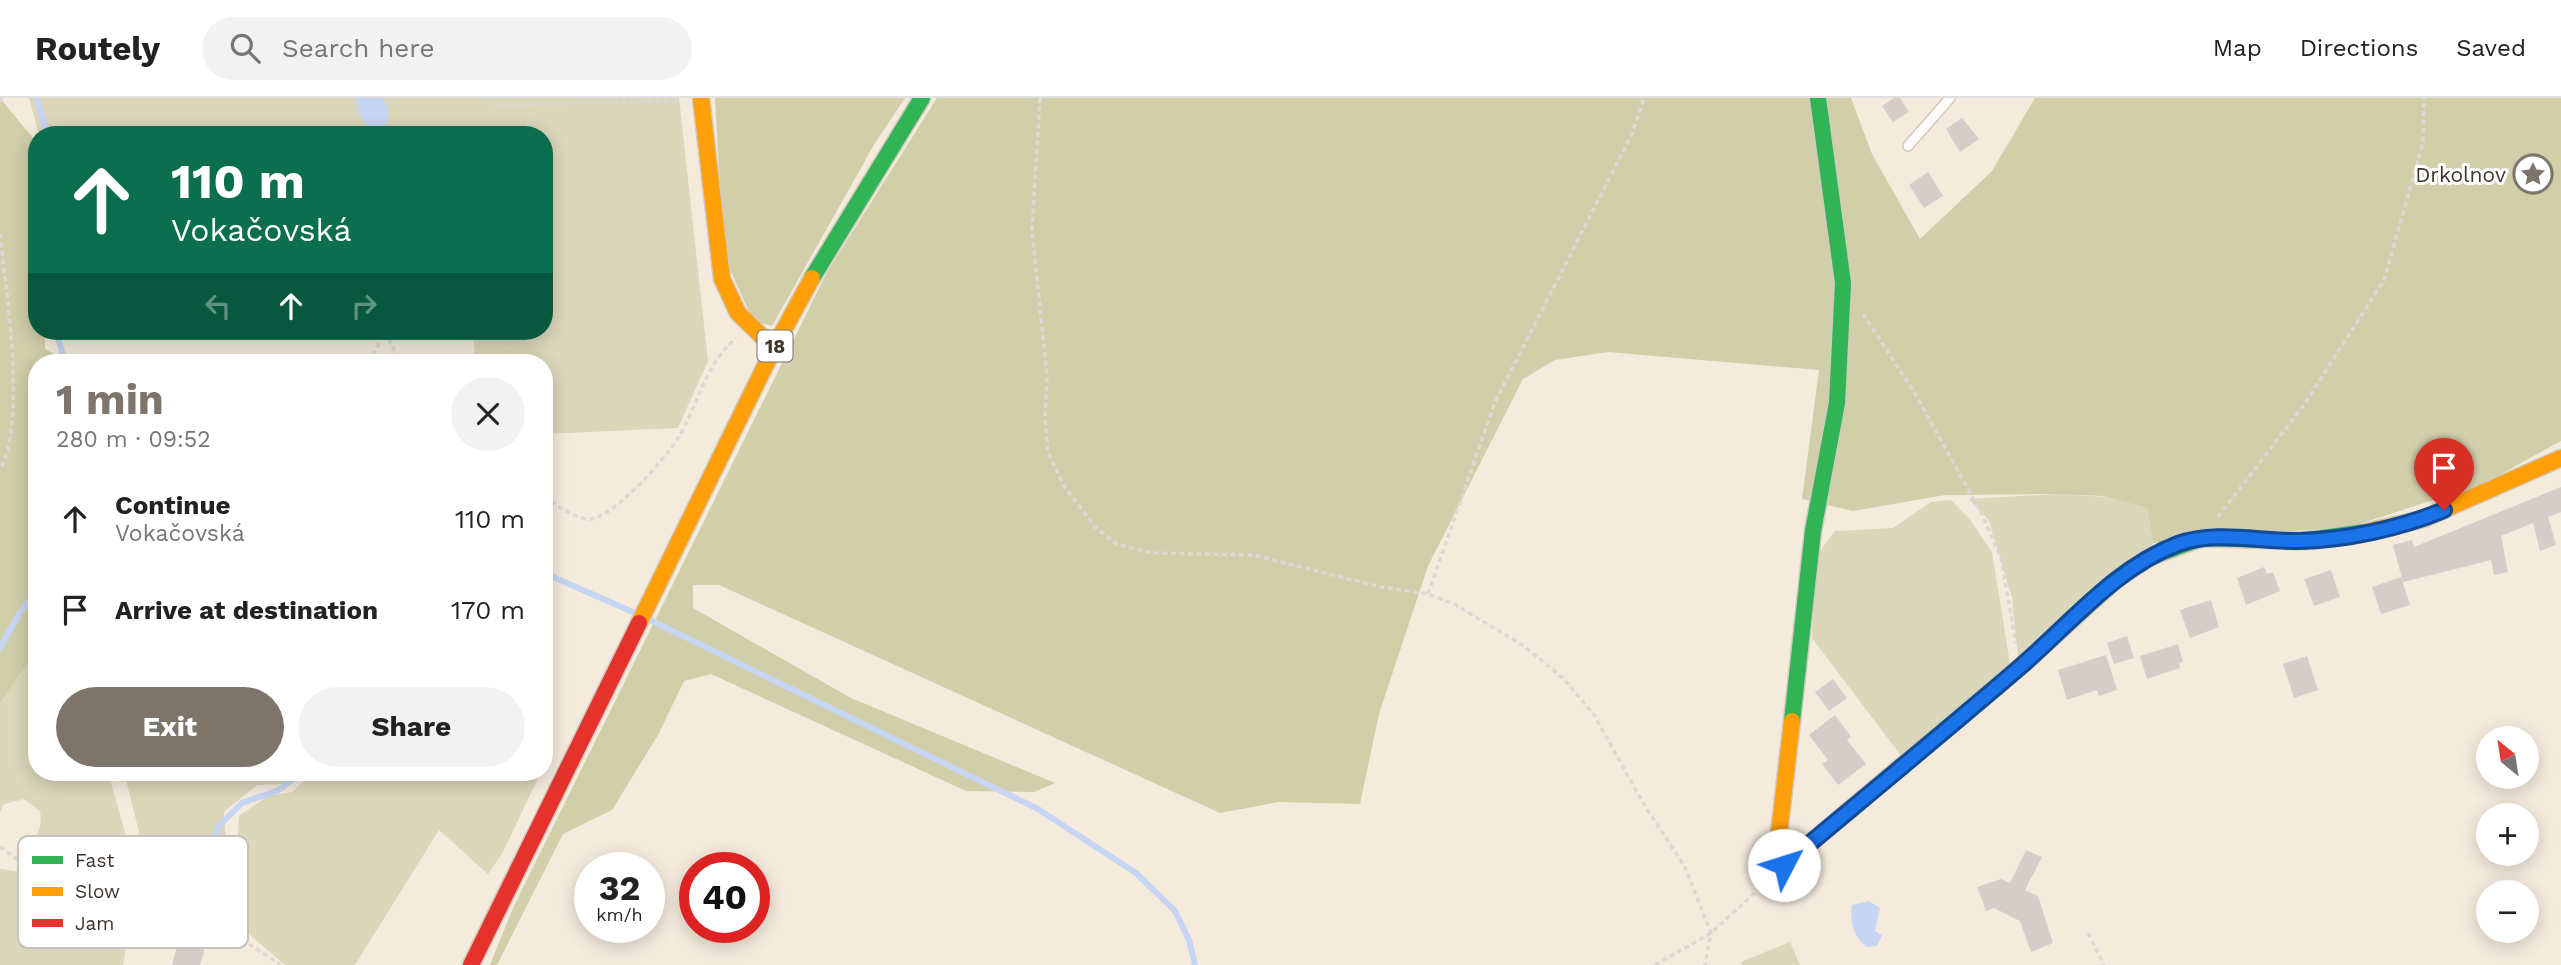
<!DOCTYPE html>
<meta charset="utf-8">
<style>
:root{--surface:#fff;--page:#f2f2f2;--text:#222;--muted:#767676;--line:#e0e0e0;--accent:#7d7569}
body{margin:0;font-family:"Work Sans",sans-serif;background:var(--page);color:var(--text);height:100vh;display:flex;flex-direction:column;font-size:26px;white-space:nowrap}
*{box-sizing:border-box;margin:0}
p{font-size:23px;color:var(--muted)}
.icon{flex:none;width:38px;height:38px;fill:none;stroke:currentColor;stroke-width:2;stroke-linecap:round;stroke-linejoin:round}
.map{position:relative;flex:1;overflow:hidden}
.drawer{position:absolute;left:28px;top:256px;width:525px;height:427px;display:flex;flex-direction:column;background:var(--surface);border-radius:28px;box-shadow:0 4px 18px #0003}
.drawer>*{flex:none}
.hud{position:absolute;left:28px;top:28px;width:525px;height:214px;border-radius:28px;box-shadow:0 4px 18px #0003;background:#0b6e4f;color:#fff;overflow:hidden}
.needle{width:46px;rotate:330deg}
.fabs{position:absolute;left:2476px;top:628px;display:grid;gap:14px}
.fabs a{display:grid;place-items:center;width:63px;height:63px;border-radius:50%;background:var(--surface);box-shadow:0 4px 18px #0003;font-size:35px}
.speed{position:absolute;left:574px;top:754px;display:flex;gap:14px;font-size:35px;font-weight:700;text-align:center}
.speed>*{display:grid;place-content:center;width:91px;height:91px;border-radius:50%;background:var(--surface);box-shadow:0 4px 18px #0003;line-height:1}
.speed small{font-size:18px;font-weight:400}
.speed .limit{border:10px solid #d22;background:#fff;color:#111}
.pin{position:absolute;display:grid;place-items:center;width:60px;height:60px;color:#fff;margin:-72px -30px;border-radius:50% 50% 50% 0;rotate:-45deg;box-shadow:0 0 7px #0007}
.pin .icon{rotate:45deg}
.me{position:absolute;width:77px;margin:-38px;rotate:50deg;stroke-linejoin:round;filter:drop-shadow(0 0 5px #0008)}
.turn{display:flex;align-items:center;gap:24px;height:147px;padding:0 28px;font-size:32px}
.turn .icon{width:91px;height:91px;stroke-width:2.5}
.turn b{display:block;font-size:49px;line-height:60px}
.lanes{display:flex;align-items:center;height:66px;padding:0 28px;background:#0003;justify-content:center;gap:35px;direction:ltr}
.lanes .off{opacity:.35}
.round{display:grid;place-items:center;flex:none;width:74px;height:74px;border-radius:37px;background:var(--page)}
.summary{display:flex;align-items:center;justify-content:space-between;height:119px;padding:0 28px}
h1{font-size:42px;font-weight:700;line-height:52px;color:var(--accent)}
.action{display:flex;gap:14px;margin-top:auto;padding:14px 28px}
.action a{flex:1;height:80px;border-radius:42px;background:var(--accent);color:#fff;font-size:28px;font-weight:700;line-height:80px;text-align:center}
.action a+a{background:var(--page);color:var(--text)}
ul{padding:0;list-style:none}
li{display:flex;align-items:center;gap:21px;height:91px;padding:0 28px}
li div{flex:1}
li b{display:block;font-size:26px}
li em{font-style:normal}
header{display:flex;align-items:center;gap:42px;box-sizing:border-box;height:98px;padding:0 35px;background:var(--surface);border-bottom:2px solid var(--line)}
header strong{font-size:33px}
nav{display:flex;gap:38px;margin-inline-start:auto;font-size:24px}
.search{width:490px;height:63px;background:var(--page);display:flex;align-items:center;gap:18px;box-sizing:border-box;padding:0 24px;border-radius:38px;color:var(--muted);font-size:26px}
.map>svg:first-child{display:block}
</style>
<header>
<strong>Routely</strong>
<div class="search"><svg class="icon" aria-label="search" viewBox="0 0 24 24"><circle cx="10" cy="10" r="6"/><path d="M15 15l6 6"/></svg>Search here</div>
<nav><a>Map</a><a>Directions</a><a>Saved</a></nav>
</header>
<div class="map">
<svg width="2561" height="867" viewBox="0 0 2561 867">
<rect width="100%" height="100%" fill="#f5ebdd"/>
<g fill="#dad7ba">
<polygon points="29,0 679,0 708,263 678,330 544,336 544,264 475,264 473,233 544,233 544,37 39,37"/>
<polygon points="2056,396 2107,399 2147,410 2154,452 2018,559 2012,500 1989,423 1969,401"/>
<polygon points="1951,402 1971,423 1992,454 2010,566 1902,659 1812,540 1817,457 1835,433 1893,430 1931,404"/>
<path d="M37,550V674H108L130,752L146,764L177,772L237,750L239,718L268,698L292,694L314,674H541L503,754L488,776L439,732L355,867H285L249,836L223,824L228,814L203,801L218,774L214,768C187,771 169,788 151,805L126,803L128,797L23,749C37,740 43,730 40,713L24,701L4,706L0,714V604Z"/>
<polygon points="124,674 299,674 283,686 257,687 224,714 226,745 193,762 153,755 141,742"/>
<polygon points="0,771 17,773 95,812 131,820 123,867 0,867"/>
<polygon points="1790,844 1800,867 1742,867 1741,864"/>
</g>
<g fill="#d1ceaa">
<polygon points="0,0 37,45 37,233 45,233 45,251 69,264 37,264 37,551 0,605"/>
<polygon points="715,0 905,0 875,45 772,228 753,223 724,158"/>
<polygon points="937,0 1851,0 1872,56 1920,141 1992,73 2035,0 2561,0 2561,343 2483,386 2353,428 2153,445 2147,410 2103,398 2056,396 1945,397 1853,413 1802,401 1819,272 1608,254 1555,262 1523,281 1428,468 1379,616 1360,706 1278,704 1220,715 719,487 693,487 693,510 851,600 1055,685 1034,694 966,693 711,576 684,583 658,637 612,712 563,736 497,867 490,867 513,810 827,174"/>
</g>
<g fill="#c6d5f3">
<path d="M356,0H382C390,10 390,20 384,31L371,35L358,13Z"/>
<path d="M1869,803L1880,810L1875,833L1882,837L1877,848L1867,849C1854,840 1849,823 1852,807Z"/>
</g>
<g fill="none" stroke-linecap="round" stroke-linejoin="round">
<g stroke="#c6d5f3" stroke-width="6">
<polyline points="37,0 47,37"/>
<polyline points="56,233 65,264"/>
<polyline points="544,475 635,515"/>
<polyline points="648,521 1038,711 1136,775 1175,813 1189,842 1195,867"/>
<polyline points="0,550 19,516 37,492"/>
<polyline points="189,787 211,755 218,729 242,705 279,692 302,674"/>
</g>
</g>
<g fill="#d6cdca">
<polygon points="1894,0 1900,0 1909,14 1893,24 1882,8"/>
<polygon points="1962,20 1979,41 1960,54 1946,31"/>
<polygon points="1928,74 1943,98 1924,110 1909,87"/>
<polygon points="2561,389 2561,414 2548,419 2556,447 2540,453 2533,425 2501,438 2508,474 2494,477 2491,462 2403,484 2393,447 2412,442 2414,449"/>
<polygon points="2264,469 2267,476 2273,474 2280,493 2246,507 2237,480"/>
<polygon points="2331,472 2340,499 2314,508 2304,481"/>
<polygon points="2401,479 2410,507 2381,516 2372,489"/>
<polygon points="2211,502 2219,529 2190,540 2180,512"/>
<polygon points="2127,538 2134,560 2114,566 2107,545"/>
<polygon points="2178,546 2183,564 2179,565 2180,570 2147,581 2140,558"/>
<polygon points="2106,557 2117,592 2099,598 2097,592 2067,602 2058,572"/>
<polygon points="2307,558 2318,592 2294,600 2283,566"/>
<polygon points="1833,581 1847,600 1829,613 1815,594"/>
<polygon points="1835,617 1851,639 1847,642 1866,666 1838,687 1822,666 1828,662 1809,637"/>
<polygon points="2026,752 2042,759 2025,792 2038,798 2053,845 2031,854 2020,823 1994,810 1986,813 1977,789 2001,781 2010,785"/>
<polygon points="181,832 208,840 200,867 172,867"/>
</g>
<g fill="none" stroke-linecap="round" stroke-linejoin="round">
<g stroke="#d0c9bd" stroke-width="12">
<polyline id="lane" points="1908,48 1950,0"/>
</g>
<g stroke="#d0c9bd" stroke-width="19">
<g id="fast">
<polyline points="812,180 922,0"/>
<polyline points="1792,623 1813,433 1837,305 1843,185 1818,0"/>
<polyline points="1898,671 2021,568 2118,480 2150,459 2202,440 2301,443 2365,434"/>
</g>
</g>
<g stroke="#d0c9bd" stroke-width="19">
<g id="slow">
<polyline points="701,0 722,181 738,215 774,250"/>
<polyline points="2365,434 2423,421 2561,360"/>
<polyline points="639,525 774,250 812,180"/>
<polyline points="1792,623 1778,744 1784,767 1898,671"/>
</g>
</g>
<g stroke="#d0c9bd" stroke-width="19">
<polyline id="jam" points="471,867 639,525"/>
</g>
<g stroke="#dcd8d4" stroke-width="3.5" stroke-dasharray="5 3.5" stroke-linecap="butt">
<polyline points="1040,0 1032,133 1047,277 1045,320 1048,354 1064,388 1095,429 1117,446 1152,455 1253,457 1381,489 1428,496 1454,506 1524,548 1563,580 1594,617 1643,705 1685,769 1711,835 1705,867"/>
<polyline points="0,4 1,0"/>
<polyline points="494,7 680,3"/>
<path d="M0,136C6,193 27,322 0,372"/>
<polyline points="1863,216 1913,292 1982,416 2001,460 2016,545"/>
<polyline points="385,233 400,264"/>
<polyline points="368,264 378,248 381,233"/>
<path d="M544,399C557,407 572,419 587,421C610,424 665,361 677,342C698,308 704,267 736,240"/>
<polyline points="2218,419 2304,307 2384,182 2423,45 2424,0"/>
<polyline points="1428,496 1495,304 1632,36 1644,0"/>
<polyline points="0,749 43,780 102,805 180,813 241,841 281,867"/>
<polyline points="2088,835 2104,867"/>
<polyline points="1655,867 1711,835 1770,781"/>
</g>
<use href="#lane" stroke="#fefcfa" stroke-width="9"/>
<use href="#fast" stroke="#30b455" stroke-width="16"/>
<use href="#slow" stroke="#ff9f0a" stroke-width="16"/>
<use href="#jam" stroke="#e5322d" stroke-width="16"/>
</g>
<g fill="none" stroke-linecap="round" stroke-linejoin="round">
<g stroke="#114b97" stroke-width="18">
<path id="route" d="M1784,767C1863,701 1942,636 2020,569C2070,526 2115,470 2178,446C2216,432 2260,444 2299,443C2346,442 2401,430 2444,412"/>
</g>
<use href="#route" stroke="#1a73e8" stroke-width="12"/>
</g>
<defs>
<g id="sight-ring" transform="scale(2.0125)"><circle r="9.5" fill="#fff" stroke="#7d7569" stroke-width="1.5"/><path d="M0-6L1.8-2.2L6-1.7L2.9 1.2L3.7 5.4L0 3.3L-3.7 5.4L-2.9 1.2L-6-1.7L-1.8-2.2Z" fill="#7d7569"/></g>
</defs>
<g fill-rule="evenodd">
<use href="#sight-ring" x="2533" y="76"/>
</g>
<g text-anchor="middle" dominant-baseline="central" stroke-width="6" stroke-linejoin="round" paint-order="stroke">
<rect fill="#fff" stroke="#76726b" stroke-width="2" x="757.5" y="232.5" width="35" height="31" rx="5"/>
<g font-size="19" font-weight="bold" fill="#3c352b">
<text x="775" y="248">18</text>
</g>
<g font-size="21" fill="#3c352b" stroke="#fff" text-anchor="end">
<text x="2506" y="76">Drkolnov</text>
</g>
</g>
<rect x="18" y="738" width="230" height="112" rx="10" fill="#fff" stroke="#c4c2bf" stroke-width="2"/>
<rect x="32" y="758" width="31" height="8" fill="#30b455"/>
<rect x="32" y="789" width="31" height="9" fill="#ff9f0a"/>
<rect x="32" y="821" width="31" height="8" fill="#e5322d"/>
<g font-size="19" fill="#3c352b">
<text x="75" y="769">Fast</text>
<text x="75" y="800">Slow</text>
<text x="75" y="832">Jam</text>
</g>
</svg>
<div class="fabs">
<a><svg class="needle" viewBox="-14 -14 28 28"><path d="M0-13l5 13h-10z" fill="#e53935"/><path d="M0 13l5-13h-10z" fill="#767676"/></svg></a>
<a>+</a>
<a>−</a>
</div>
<div class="speed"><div>32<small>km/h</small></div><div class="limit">40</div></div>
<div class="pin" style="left:2444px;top:412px;background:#d93025"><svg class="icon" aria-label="arrive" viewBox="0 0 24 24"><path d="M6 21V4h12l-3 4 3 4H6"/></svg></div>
<svg class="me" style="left:1784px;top:767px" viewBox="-20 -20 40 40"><circle r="19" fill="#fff"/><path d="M0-13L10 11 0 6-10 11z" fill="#1a73e8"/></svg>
<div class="hud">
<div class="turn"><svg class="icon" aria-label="ahead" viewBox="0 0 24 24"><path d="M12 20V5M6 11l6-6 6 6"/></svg><div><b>110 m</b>Vokačovská</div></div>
<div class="lanes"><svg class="icon off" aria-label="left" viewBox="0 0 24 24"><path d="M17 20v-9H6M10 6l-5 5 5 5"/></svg><svg class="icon" aria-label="ahead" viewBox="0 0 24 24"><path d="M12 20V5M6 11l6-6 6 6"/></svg><svg class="icon off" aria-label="right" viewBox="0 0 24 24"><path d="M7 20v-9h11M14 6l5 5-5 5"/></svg></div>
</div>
<section class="drawer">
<div class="summary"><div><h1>1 min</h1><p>280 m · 09:52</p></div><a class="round"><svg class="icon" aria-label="close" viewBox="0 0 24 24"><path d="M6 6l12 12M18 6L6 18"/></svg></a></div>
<ul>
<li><svg class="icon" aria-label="ahead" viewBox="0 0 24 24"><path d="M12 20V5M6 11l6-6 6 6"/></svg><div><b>Continue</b><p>Vokačovská</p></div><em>110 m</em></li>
<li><svg class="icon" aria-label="arrive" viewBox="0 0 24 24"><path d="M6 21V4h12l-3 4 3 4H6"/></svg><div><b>Arrive at destination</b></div><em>170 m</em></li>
</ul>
<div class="action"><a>Exit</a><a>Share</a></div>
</section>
</div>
